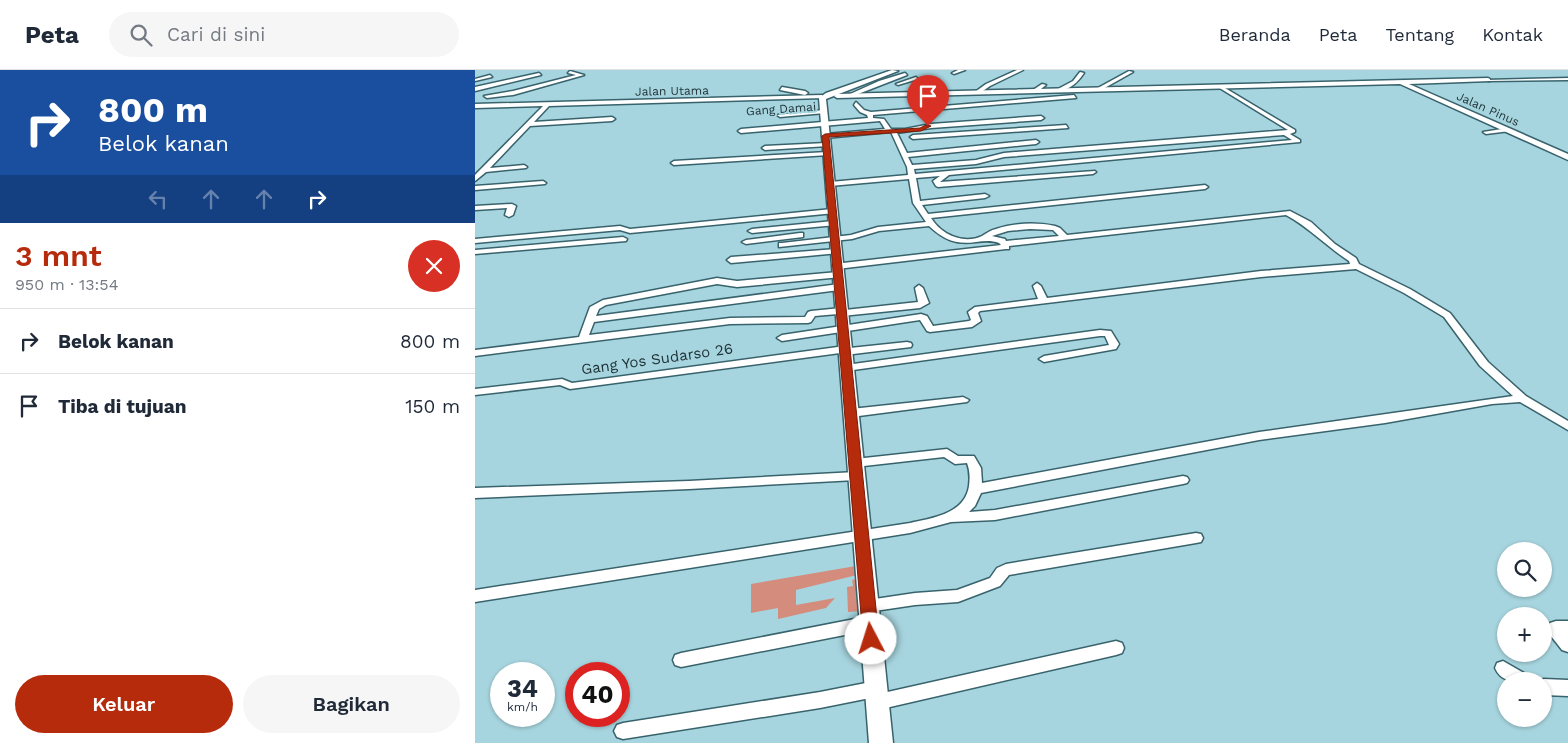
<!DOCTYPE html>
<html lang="id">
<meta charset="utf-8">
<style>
:root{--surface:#fff;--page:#f6f6f7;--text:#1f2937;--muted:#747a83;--line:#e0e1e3;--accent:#b72b0d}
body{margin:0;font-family:"Work Sans",sans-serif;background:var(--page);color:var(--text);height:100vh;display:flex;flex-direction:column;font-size:19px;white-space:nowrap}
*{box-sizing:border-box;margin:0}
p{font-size:16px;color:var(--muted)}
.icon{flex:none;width:28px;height:28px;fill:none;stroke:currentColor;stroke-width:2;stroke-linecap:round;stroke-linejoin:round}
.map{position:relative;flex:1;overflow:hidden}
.panel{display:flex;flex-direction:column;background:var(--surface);width:475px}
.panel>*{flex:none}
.banner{background:#1a4fa0;color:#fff;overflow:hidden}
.buttons{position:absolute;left:1022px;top:472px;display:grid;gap:10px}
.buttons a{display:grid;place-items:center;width:55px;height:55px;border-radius:50%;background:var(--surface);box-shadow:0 1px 4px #0004;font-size:25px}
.speed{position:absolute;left:15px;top:592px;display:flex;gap:10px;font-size:25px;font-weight:700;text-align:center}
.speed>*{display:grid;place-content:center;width:65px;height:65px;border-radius:50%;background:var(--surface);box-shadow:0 1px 4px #0004;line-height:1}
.speed small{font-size:12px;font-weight:400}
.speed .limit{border:8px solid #d22;background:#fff;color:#111}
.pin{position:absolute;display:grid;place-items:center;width:42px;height:42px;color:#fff;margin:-51px -21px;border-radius:50% 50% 50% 0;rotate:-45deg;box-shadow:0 0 5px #0007}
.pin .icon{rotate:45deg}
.me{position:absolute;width:55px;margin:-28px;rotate:355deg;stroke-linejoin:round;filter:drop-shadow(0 0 4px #0008)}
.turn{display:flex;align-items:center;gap:18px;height:105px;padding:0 15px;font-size:22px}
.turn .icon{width:65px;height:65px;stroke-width:2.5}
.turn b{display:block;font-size:35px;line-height:42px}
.lanes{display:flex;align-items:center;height:48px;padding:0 15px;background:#0003;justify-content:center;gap:25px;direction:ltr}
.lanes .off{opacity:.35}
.round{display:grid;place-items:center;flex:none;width:52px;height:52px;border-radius:26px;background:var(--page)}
.headline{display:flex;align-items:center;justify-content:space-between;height:85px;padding:0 15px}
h1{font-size:30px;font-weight:600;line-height:38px;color:var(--accent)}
.cta{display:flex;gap:10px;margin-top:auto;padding:10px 15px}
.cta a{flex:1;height:58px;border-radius:30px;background:var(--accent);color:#fff;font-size:20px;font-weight:600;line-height:58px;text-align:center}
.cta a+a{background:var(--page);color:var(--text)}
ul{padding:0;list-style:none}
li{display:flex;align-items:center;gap:15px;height:65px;padding:0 15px;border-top:1px solid var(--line)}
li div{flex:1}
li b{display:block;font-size:19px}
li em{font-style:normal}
header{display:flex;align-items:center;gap:30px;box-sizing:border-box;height:70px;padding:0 25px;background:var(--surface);border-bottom:1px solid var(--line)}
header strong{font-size:24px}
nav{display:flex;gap:28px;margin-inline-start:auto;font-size:18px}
.search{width:350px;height:45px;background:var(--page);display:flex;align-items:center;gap:12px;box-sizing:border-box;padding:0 18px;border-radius:28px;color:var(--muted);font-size:19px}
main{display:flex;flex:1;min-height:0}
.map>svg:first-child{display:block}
</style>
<header>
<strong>Peta</strong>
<div class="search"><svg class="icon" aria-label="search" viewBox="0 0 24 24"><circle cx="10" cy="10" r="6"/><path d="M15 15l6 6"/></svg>Cari di sini</div>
<nav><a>Beranda</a><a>Peta</a><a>Tentang</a><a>Kontak</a></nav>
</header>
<main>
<section class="panel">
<div class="banner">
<div class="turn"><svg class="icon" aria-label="right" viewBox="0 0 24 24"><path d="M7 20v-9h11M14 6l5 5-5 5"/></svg><div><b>800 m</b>Belok kanan</div></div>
<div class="lanes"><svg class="icon off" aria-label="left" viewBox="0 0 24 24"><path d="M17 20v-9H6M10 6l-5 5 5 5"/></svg><svg class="icon off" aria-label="ahead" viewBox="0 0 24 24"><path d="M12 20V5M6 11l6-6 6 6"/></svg><svg class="icon off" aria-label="ahead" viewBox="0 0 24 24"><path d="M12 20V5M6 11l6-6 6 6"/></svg><svg class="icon" aria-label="right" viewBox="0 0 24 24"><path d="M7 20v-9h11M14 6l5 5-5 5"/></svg></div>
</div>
<div class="headline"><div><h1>3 mnt</h1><p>950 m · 13:54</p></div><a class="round" style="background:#d93025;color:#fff"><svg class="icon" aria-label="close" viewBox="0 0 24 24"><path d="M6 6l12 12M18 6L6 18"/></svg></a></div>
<ul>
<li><svg class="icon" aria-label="right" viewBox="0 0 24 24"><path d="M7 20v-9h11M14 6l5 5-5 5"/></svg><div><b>Belok kanan</b></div><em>800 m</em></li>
<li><svg class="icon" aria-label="arrive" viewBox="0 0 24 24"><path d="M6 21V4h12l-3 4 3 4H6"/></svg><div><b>Tiba di tujuan</b></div><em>150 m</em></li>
</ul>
<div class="cta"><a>Keluar</a><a>Bagikan</a></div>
</section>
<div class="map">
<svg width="1093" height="673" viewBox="0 0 1093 673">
<rect width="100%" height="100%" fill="#a7d5df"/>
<g fill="#d48c7d">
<polygon points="381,496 382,505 321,520 321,535 360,528 351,538 303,549 303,538 276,543 276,514"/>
<polygon points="385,508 387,541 373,542 372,517 378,516 377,510"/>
</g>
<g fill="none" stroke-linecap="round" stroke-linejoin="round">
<g stroke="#38636c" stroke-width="3">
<g id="street">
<polygon points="483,0 490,0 479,4 477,3"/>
<polygon points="542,0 548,0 515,16 505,23 500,22 511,14"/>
<polygon points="95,1 109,5 38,25 12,28 9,26 38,21 101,5 93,3"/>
<polygon points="654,1 658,2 626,20 621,19"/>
<path d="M605,2L609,3C603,12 595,20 583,21V19L598,11Z"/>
<polygon points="64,3 66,5 0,21 0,17"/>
<polygon points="430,3 432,5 378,26 373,25 404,11"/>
<polygon points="15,5 17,7 0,11 0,9"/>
<polygon points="441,7 443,9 423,15 421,14"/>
<polygon points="1093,8 1093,10 1013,11 1011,10"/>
<polygon points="567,14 571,15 562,22 558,22 558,20"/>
<path d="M745,15L820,60V62L815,64L825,70V72L474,105L465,112L620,101L621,102L618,104L463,117L461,116L458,111L465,106L441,108L445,131L510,124L514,126L510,128L447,135L453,144L730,115L733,117L730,119L456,148C466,164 488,175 507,166C512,163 516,160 521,159C540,153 561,152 580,156L585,158L592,165L815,141L836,152L860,174L881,188L884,194L935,219L975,243L1013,292L1051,326L1093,351V360L1045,332L1017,334L910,353L784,370L506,423L500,436L494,442L520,440L708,406L712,407L714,410L712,413L708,414L520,450L476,452L435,463L0,532V520L435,453C457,448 490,444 494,416C495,408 495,401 492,393L480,394L469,387L380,397L376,396L374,393L376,390L380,389L472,379L483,386H499L506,398L507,413L784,362L1038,326L1005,296L969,247L929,223L881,199L786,207L505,241L503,243L506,251L497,257L455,262L452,261L445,250L307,271L302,268L307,265L446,244L452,246L458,256L494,251L496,250L493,242L500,237L563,229L558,216L562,213L566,216L572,228L786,201L875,194L874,191C851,176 835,158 811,145L534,176V179H531L362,199L359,198V194L526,175L524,173C516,170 509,171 501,172C481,175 469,170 454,156L404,161L377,169L304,177V173H307L376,165L403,157L451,152L438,133L434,109L355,116L352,114L355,112L433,105L432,97L416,62L350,68L347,66L350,64L410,59L405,51L266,63L263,61L266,59L393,48L392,45L385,42L379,35L381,32L389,40L396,42L599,25L601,28L398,45V48L409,49L416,59H430L456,54L566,46L569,48L566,50L456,58L422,63L432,83L561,70L564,72L561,74L433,87L437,95L501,90L529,83L813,60L743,17ZM809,65L817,70L440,104L439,99L501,94L529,87ZM555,159L578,160L584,166L531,171L530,169L517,166L533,161Z"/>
<polygon points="307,17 330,21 333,23 330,25 305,20"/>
<polygon points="347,25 349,28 74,36 59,52 137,47 140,49 137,51 55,56 15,98 49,95 52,97 51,98 11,102 0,111 0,105 68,36 0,38 0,34"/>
<polygon points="348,40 350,43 305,47 302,45"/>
<polygon points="591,55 593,58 438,69 435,67 438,65"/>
<polygon points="1033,58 1036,60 1035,61 1011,64 1008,62"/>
<polygon points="351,73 353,74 353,76 290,80 287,78 290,76"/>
<polygon points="352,82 355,84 354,85 199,95 196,93 199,91"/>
<polygon points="68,111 71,113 70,114 0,120 0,116"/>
<polygon points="37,134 41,136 38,145 34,147 30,145 32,138 0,140 0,136"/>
<polygon points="357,139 360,139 360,143 155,163 145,160 0,173 0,169 145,156 155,159"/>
<polygon points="358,151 362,153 361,155 277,163 273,161 277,159"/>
<polygon points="325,163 328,163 328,167 271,174 267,172 271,170"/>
<polygon points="148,167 152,169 151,171 0,184 0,180"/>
<polygon points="361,179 364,179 364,183 256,193 252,190 256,187"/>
<polygon points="363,202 367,205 366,207 262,217 242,214 131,235 124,239 121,246 364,214 368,217 364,220 119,252 114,265 255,248 330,247 333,242 336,241 366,238 370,240 443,232 440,218 444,215 448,218 454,233 445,238 367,246 363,244 340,246 336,252 333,253 255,254 0,286 0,280 104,267 115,237 128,230 242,208 262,211"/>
<polygon points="625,260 636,261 644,274 641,279 569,292 564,289 569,286 634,275 630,266 625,266 371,301 366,298 371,295"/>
<polygon points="432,272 436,273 437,275 436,277 370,285 365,283 95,319 85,315 0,325 0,319 87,309 97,313 370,276 375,278"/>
<polygon points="488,327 494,330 492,332 376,347 370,343 376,339"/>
<polygon points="381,402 385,403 387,406 385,409 381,410 214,419 0,428 0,418 214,411"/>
<polygon points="721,463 726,464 728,468 726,472 721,473 534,505 525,516 483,532 440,535 393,542 388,540 385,536 388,532 393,530 440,523 482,520 515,508 522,498 531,494"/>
<polygon points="395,546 400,548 403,553 400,558 395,560 206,597 200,595 198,590 200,585 206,583"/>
<polygon points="1081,551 1093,551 1093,582 1087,580 1072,561 1075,553"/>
<polygon points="641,571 647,573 649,578 647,583 641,585 402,640 396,638 393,632 395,628 345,638 148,669 142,667 139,661 142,655 148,653 345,622 401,611 407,614 409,619 408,623"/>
<path d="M1028,591L1054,606L1056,611C1041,611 1027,614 1020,598L1022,593Z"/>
<polygon points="1069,609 1093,610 1093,626 1069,625 1069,611 1064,611"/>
</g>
</g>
<g stroke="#38636c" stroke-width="3">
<g id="secondary">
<polygon points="417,0 423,1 351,29 418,673 394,673 344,28 351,23"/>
<polygon points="1013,8 1015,9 1015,11 934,14 1093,84 1093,90 925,14 362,28 359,26 362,24"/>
</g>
</g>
<use href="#street" fill="#fff" fill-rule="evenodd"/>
<use href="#secondary" fill="#fff" fill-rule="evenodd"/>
</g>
<polygon fill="#b72b0d" stroke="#771c08" points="451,55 456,56 446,61 354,67 404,569 402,574 396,576 390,574 388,569 347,66 350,64 445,58"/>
<g text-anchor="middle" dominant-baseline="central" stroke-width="4" stroke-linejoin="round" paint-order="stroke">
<g font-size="12" fill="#1e3135" stroke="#a7d5df">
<text transform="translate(197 21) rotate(-1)">Jalan Utama</text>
<text transform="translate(306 39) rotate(-4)">Gang Damai</text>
<text transform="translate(1013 39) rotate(24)">Jalan Pinus</text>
</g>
<g font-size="15" fill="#1e3135" stroke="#a7d5df">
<text transform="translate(182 289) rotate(-8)">Gang Yos Sudarso 26</text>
</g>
</g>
</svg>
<div class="buttons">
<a><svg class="icon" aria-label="search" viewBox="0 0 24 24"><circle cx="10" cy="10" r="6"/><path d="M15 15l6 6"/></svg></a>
<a>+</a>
<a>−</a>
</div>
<div class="speed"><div>34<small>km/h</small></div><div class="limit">40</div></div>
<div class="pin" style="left:453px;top:56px;background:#d93025"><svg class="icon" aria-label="arrive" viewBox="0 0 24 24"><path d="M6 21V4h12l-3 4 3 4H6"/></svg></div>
<svg class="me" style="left:396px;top:569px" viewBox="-20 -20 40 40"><circle r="19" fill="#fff"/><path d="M0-13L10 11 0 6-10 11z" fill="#b72b0d"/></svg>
</div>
</main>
